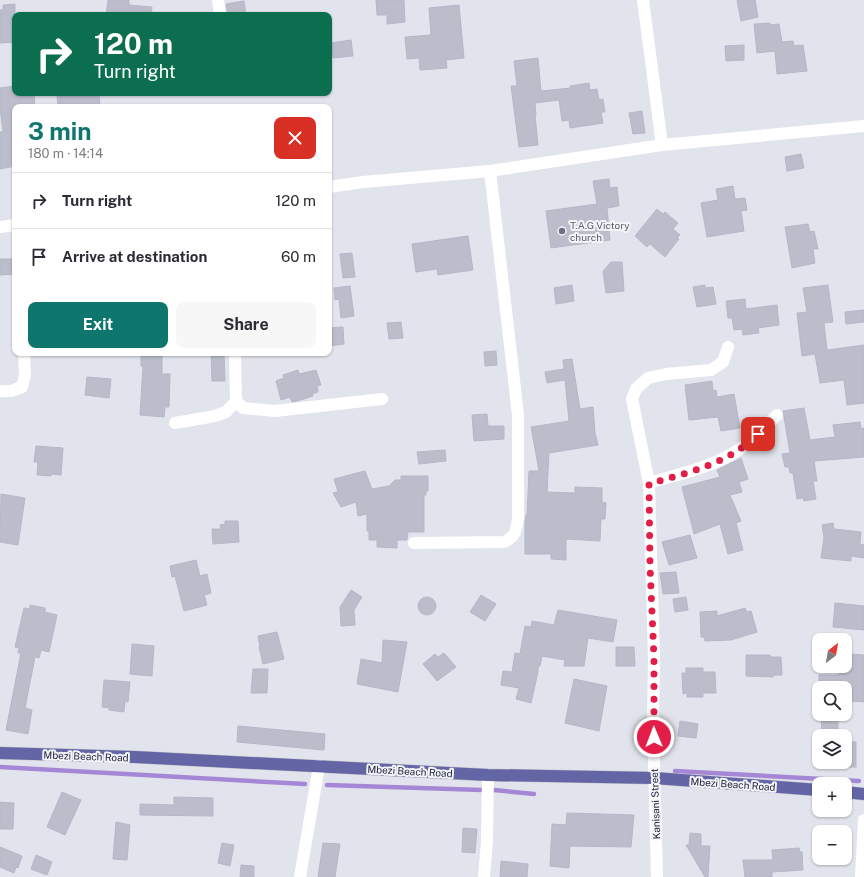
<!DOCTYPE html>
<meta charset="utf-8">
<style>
:root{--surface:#fff;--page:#f7f7f7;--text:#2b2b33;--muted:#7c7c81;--line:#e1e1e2;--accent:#0f766e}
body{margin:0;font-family:"Public Sans",sans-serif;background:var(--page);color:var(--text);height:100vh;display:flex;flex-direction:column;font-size:15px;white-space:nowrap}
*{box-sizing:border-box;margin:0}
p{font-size:13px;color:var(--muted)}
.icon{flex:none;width:22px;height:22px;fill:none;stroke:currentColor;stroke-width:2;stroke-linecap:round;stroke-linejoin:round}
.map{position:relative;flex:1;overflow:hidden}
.sheet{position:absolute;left:12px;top:104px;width:320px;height:252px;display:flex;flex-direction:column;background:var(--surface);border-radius:8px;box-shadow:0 1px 3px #0004}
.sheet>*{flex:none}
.hud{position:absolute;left:12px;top:12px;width:320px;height:84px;border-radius:8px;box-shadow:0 1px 3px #0004;background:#0b6e4f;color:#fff;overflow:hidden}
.needle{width:26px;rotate:31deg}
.buttons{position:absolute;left:812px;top:633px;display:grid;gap:8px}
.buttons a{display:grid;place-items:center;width:40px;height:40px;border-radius:8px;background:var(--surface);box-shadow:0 1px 3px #0004;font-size:20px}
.pin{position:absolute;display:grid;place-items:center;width:34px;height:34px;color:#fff;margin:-17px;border-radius:8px;box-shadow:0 2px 6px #0006}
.me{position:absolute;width:44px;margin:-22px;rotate:359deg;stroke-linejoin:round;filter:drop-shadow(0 0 3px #0008)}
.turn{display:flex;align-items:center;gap:14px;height:84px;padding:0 16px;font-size:18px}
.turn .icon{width:52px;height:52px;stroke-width:2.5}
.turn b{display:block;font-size:28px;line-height:34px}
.round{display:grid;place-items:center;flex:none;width:42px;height:42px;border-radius:8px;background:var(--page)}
.headline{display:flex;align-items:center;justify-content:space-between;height:68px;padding:0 16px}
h1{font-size:24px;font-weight:700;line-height:30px;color:var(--accent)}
.cta{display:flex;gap:8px;margin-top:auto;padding:8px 16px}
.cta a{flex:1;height:46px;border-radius:8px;background:var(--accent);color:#fff;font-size:16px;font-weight:700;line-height:46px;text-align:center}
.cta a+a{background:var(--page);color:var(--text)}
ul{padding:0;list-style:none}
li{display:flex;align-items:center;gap:12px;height:56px;padding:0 16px;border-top:1px solid var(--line)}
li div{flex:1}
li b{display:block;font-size:15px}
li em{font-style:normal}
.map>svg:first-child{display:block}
</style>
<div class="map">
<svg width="864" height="877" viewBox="0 0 864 877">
<rect width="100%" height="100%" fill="#e2e4ed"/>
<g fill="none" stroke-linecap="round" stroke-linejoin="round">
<g stroke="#a687d5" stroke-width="4.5">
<polyline points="0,767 305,784"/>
<polyline points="675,771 859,781"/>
<polyline points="327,785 482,790"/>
<polyline points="494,790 534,794"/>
</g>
</g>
<g fill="#bbbdcb" stroke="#b4b7c7">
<polygon points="108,0 129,0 129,5 152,7 151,15 106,15"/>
<polygon points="376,0 404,0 405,22 387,24 387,15 377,15"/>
<polygon points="737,0 755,0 758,17 741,21"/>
<polygon points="244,1 246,15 228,15 226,4"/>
<polygon points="15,4 15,42 0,43 0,10 3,10 3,5"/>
<polygon points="459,5 464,58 446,60 447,68 420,70 419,58 407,59 405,37 431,35 429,8"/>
<polygon points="770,23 770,25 779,24 782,42 793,41 794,46 803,45 807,71 777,74 775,51 757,53 754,24"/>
<polygon points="351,40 353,56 333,58 331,43"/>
<polygon points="744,45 744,60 726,61 725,46"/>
<polygon points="538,58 541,91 571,88 570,86 589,83 590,90 597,89 599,100 603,99 605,112 601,112 603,123 570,128 569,120 562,121 559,100 535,103 536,115 535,115 538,145 519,147 511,86 517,86 514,61"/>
<polygon points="15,86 15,93 17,93 17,95 34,93 35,106 15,107 15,113 11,113 15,139 15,166 0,169 0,132 3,132 0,108 0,88"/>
<polygon points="80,93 91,93 91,95 99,94 100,107 58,107 57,95"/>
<polygon points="642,111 645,133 633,134 629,113"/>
<polygon points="801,154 804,168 787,171 785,157"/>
<polygon points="609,179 610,188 617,187 619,206 607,208 610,240 551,248 546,211 597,204 593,181"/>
<polygon points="733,186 735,199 745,198 747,210 741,211 744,231 707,237 701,203 718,200 716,189"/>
<polygon points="657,209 663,214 665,212 678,223 673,229 680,235 677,237 679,239 665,257 650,244 647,247 635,236"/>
<polygon points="808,224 810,232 814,231 818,249 813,249 815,263 792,268 785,227"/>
<polygon points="468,236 473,270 438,275 437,269 416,272 412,244"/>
<polygon points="352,253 355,277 343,278 340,254"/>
<polygon points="0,259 15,259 15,274 0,275"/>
<polygon points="611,262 622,262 624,291 606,293 603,271"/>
<polygon points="572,285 574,301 556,304 554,288"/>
<polygon points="705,285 705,288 713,287 716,304 697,307 693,287"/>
<polygon points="828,285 833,322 824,323 827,350 864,345 864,403 847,405 844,380 820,383 815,354 802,356 797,313 807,312 803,288"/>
<polygon points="350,286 354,316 341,318 339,299 335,300 334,288"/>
<polygon points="745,299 746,309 777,305 779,325 758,328 759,333 743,335 742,329 734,330 732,318 728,318 726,301"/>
<polygon points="864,310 864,322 846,324 845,312"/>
<polygon points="401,322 403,338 389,339 387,323"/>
<polygon points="343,327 344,344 329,346 329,328"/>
<polygon points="496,351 497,365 485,366 484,352"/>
<polygon points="141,353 162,353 162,374 170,374 169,407 165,407 164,417 140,415 143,366 141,366"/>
<polygon points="211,353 224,353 225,381 212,381"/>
<polygon points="572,359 580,409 593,407 595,433 598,445 549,453 547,492 575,493 575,487 602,488 602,502 606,503 605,519 601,519 600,541 566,539 566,560 551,559 551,554 525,554 525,522 526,515 527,515 529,471 539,471 531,427 569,421 565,380 547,383 545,372 564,369 563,360"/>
<polygon points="298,370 299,374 316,370 321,385 317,386 318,392 312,394 313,396 297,401 292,402 290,397 281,400 276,381 284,378 283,375"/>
<polygon points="87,377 111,379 109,398 85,395"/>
<polygon points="712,381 713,391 716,390 717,397 734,394 740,428 721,431 718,417 689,420 685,385"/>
<polygon points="804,408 810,440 835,437 833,425 860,422 861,429 864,428 864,457 814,461 817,481 813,481 816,499 804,501 803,498 797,499 793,473 790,473 789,467 785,467 782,454 790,453 783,411"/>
<polygon points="487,414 488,426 504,426 504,439 474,441 472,415"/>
<polygon points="36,446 63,448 61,475 51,474 51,476 37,475 38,462 34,462"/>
<polygon points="445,450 446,461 419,464 417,452"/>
<polygon points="741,458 748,479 739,482 742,492 730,495 741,521 736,523 743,550 728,554 720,524 694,534 682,487 720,477 717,470"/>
<polygon points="365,471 372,489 389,486 395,480 401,480 401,476 428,476 428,491 426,491 426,495 424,495 424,532 408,532 407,540 397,540 397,548 377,547 377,540 369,540 369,531 367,531 367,514 358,516 356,502 341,507 333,493 338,492 334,479"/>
<polygon points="1,494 25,498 18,545 0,542"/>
<polygon points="225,521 238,521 239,542 213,544 212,529 221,529 220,525 225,524"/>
<polygon points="833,523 834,529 861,532 860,544 864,545 864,558 851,556 851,561 821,558 824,538 822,525"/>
<polygon points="690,535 697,558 669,565 662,542"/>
<polygon points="196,560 200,576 207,574 211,593 204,595 207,605 184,611 175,576 172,577 170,566"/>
<polygon points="676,572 679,593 663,594 660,573"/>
<polygon points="351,590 362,597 354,610 355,625 341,626 340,607"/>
<polygon points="481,595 496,604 485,621 470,612"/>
<polygon points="686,597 688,610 675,612 673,599"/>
<circle cx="427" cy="606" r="9"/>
<polygon points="835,603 864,606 864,630 833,627"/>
<polygon points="30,605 45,608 45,612 57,615 49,652 41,650 39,658 35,657 25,708 32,710 28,734 6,730 21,653 18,653 19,648 15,647 24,608 30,609"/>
<polygon points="745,608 747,612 751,611 757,632 731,640 705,641 704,637 701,637 700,612 717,611 717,616"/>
<polygon points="558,610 617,620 613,642 588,638 584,666 564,666 565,660 542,656 540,666 538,666 538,672 531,703 516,699 519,688 501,685 503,671 512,672 515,653 520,654 525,626 531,627 532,621 554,625"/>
<polygon points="277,632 284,659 263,664 259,647 260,647 258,636"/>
<polygon points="383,640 407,642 398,692 357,684 361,659 382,663"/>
<polygon points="132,644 154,646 152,676 130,674"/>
<polygon points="616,647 634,647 635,666 616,666"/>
<polygon points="444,653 456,667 437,681 423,664 435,654 438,657"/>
<polygon points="850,654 864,655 864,702 850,701 851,688 819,688 819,675 839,675 840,666 849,665"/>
<polygon points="746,655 770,655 770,657 781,657 782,675 774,675 773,677 746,676"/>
<polygon points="686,668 703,668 703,672 715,672 716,693 703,693 703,697 687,697 687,693 683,694 682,673 686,673"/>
<polygon points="253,669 268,669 267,693 251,693"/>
<polygon points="574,679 607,686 599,731 565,723"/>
<polygon points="104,680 130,682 128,702 125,701 124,712 109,710 109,708 102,707"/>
<polygon points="821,714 838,714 838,734 822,734"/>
<polygon points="680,721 698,724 696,738 678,736"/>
<polygon points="238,726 325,734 324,750 237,742"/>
<rect x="845" y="742" width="11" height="25"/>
<polygon points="62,792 81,800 65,835 47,827"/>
<polygon points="174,797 213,798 213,816 140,815 140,804 174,805"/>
<polygon points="0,802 14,803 13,829 0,829"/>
<polygon points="567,813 634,815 631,847 570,846 569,868 550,866 552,824 566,825"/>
<polygon points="116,822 130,825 127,860 113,859"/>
<polygon points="463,828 477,829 475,853 462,852"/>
<polygon points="690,833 701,834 701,846 710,846 708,877 705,877 686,845 689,845"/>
<polygon points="222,843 234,845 230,866 218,863"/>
<polygon points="323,843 340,844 335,877 318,877"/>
<polygon points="0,847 22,856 18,868 16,867 14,873 0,867"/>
<polygon points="799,848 800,852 802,852 803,870 772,872 772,877 745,877 743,860 773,860 772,850"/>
<polygon points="36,855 52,862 47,875 31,869"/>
<polygon points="501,861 528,864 527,877 500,877"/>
<polygon points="241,865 254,866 254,877 240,877"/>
</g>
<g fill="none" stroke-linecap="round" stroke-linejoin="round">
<g stroke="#c1c1c9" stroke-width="13">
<g id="major">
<polyline points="0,753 135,757 488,775 654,778 819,790"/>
<polyline points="845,792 864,794"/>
</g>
</g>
<g stroke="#fff" stroke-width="12">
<polyline points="218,0 220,15"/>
<polyline points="643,0 662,145"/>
<polyline points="329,187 363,182 490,171 662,145 864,126"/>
<polyline points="0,227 15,225"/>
<polyline points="235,353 236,401 243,408 275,411 382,399"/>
<polyline points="0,391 11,391 22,387 25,375 24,353"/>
<polyline points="175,423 215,416 226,412 236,401"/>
<path d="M649,483C683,473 720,466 748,443C759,435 768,424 777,415"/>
<path d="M414,543L504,542C516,536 516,531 518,518V415L490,171"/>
<polyline points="300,877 319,766"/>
<polyline points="484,877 487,842 488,775"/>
<polyline points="657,877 653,724 654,658 649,483 632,399 636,389 648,378 666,374 711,370 723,362 728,347"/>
<polyline points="861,877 864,820"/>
</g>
<use href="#major" stroke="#6465a5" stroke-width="12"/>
</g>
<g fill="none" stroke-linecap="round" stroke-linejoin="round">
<path stroke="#e11d48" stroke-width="7" stroke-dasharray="0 12.6" d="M654,737V658L650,566L649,484C689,472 728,464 758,434"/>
</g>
<circle fill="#6b7280" stroke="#f3f5f9" stroke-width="1.5" cx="562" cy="231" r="4"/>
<g text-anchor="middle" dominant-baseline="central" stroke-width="4" stroke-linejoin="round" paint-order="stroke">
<g font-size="10" fill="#5b616d" stroke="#f3f5f9" text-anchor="start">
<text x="570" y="225">T.A.G Victory<tspan x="570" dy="12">church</tspan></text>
</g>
<g font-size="10" fill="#21223f" stroke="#f3f5f9">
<text transform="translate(86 756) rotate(2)">Mbezi Beach Road</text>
<text transform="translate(410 771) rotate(3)">Mbezi Beach Road</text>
<text transform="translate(733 784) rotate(4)">Mbezi Beach Road</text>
<text transform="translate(655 804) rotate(-92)">Kanisani Street</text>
</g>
</g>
</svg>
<div class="buttons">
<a><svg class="needle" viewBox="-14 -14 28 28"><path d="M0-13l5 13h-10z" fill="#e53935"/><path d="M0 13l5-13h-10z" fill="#7c7c81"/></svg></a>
<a><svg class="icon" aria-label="search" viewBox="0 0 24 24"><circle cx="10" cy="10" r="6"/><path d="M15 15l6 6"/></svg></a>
<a><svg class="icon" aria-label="layers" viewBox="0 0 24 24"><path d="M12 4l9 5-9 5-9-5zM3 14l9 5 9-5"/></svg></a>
<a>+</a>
<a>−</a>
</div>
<div class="pin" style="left:758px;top:434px;background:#d93025"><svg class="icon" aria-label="arrive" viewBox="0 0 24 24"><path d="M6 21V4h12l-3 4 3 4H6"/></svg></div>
<svg class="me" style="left:654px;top:737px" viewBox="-20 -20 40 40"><circle r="17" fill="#e11d48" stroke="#fff" stroke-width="3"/><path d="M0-11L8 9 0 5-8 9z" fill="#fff"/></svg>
<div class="hud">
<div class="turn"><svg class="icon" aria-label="right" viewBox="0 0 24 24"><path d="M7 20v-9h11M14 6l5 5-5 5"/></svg><div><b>120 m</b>Turn right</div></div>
</div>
<section class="sheet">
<div class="headline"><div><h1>3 min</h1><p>180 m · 14:14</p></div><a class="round" style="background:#d93025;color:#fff"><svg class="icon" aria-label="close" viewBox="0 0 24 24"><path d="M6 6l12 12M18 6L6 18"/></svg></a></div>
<ul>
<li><svg class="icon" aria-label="right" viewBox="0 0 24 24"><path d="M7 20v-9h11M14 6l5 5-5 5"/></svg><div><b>Turn right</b></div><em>120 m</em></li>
<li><svg class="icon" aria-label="arrive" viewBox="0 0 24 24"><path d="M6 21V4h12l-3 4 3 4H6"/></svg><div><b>Arrive at destination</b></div><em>60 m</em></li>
</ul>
<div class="cta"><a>Exit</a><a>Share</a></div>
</section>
</div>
